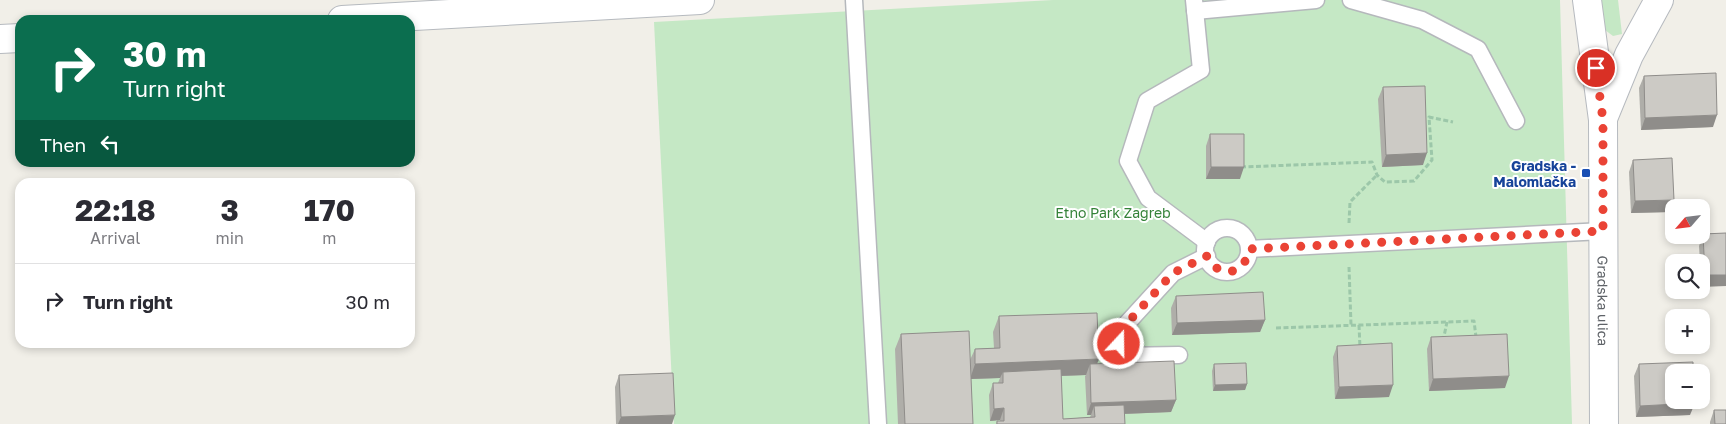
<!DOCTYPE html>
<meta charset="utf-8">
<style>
:root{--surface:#fff;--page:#f7f7f7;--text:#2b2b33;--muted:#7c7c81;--line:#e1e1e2}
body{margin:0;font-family:"Golos Text",sans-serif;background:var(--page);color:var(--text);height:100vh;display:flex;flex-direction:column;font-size:19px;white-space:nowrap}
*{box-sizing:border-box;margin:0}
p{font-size:16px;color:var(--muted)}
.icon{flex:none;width:28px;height:28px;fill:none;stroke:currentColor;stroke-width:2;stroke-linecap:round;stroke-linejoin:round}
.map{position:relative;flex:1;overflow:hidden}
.side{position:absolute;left:15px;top:178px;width:400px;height:170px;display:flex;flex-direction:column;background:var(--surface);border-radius:15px;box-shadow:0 2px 8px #0003}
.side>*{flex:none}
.banner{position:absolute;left:15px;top:15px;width:400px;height:152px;border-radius:15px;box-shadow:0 2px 8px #0003;background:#0b6e4f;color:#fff;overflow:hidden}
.needle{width:32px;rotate:242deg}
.controls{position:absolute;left:1665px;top:199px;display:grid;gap:10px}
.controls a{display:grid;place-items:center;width:45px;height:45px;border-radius:10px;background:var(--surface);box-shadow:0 2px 8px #0003;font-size:25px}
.pin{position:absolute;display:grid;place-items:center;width:42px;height:42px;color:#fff;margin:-21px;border:2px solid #fff;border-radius:50%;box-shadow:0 1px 5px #0007}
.me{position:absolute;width:55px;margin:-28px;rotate:21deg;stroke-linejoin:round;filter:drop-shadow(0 0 4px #0008)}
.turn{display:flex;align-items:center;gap:18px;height:105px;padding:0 25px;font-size:22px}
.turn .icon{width:65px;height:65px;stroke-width:2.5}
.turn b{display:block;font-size:35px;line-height:42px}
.then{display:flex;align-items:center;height:48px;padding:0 25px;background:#0003;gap:10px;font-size:19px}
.eta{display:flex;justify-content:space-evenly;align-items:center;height:85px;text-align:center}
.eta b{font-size:30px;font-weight:700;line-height:35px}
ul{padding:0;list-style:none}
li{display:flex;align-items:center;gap:15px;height:75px;padding:0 25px;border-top:1px solid var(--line)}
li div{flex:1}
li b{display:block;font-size:19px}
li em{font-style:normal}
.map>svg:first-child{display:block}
</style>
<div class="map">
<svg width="1726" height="424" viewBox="0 0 1726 424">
<rect width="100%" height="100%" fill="#f1efe8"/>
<g fill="#c5e8c5">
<polygon points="1053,0 1560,0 1572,424 674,424 654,22"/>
<polygon points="1599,0 1618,0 1622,34 1613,36 1605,30"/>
</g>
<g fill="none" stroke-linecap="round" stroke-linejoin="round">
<g stroke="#b5b8bc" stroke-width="19">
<g id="lane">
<polyline points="854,0 878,424"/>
<polyline points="1194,0 1201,70 1147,101 1128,161 1148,198 1207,242"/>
<polyline points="1351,0 1422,20 1478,49 1516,121"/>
<polyline points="1195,11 1316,0"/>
<circle cx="1227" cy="250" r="22"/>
<polyline points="1249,249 1603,231"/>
<polyline points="1179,355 1120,356 1119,332 1173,273 1207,256"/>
</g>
</g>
<g stroke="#b6babf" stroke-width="30">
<g id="secondary">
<path id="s1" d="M1587,0L1603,120L1604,424"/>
<polyline points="342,20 700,0"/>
<polyline points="0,39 20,38"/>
<polyline points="1604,116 1629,55 1659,0"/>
</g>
</g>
<g stroke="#9cc7a9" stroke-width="3" stroke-dasharray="5 2.5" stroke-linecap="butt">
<polyline points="1241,167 1372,162 1377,175 1385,182 1414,181 1432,160 1429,117 1453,122"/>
<polyline points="1349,223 1350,202 1377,175"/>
<polyline points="1349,267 1351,325"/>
<polyline points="1359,325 1360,348"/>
<polyline points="1276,328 1474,321 1476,337"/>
<polyline points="1443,341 1447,322"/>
</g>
<use href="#lane" stroke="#fff" stroke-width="16"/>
<use href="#secondary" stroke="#fff" stroke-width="28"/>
</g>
<g fill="#afaea9" fill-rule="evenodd">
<polygon points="1644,76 1713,127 1641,130 1639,88"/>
<polygon points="1383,87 1423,165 1382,167 1378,99"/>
<polygon points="1210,134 1240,179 1206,179 1206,146"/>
<polygon points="1633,160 1670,212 1631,213 1629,172"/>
<polygon points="1726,233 1701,287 1701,262 1700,262 1699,246 1703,234"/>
<polygon points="1176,296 1265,320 1260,332 1172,335 1171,308"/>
<path d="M999,316L1097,364L1176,400L1171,412L1124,414L1125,424H996L997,421H1000V420L990,421L989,395L993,383H998L1000,378L971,379L973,424H898L895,349L901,334L970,360L975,349L994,348L993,332ZM1086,375L1085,376L1087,415H1091L1090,417L1063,419L1061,376Z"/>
<polygon points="1431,337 1505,388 1429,391 1427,349"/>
<polygon points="1337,346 1389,397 1335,399 1333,357"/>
<polygon points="1214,364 1247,384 1245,390 1213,391 1212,371"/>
<polygon points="1639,364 1690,415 1636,417 1634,376"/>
<polygon points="619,375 672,424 616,424 615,387"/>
<polygon points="1714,410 1726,424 1710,424 1710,422"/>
</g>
<g fill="#8f8d8a">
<polygon points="1717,115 1713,127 1641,130 1645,118"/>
<polygon points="1427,153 1423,165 1382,167 1386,155"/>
<polygon points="1211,167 1244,167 1240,179 1206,179"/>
<polygon points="1674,200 1670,212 1631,213 1635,201"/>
<polygon points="1705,275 1726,275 1726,286 1701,287"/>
<polygon points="1265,320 1260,332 1172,335 1177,323"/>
<polygon points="1099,359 1093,374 1090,364 1086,375 1003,378 1003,372 1000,378 970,379 975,364"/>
<polygon points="1509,376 1505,388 1429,391 1433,379"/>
<polygon points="1247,384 1245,390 1213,391 1215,385"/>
<polygon points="1393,385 1389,397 1335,399 1339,387"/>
<polygon points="1176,400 1171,412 1095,415 1094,406 1091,415 1087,415 1091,403"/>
<polygon points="1695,403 1690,415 1636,417 1640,406"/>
<polygon points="1004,408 1000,420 990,421 994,409"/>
<polygon points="675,415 672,424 618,424 621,417"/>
</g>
<g fill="#cccac5" stroke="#8f8d8a">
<polygon points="1716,73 1717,115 1645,118 1644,76"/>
<polygon points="1425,86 1427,153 1386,155 1383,87"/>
<polygon points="1210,134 1244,134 1244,167 1211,167"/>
<polygon points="1672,158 1674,200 1635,201 1633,160"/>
<polygon points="1726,233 1726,275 1705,275 1703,234"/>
<polygon points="1263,292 1265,320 1177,323 1176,296"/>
<polygon points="1097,313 1099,359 975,364 975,349 1000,348 999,316"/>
<polygon points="969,331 973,424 905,424 901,334"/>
<polygon points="1507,334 1509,376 1433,379 1431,337"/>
<polygon points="1392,343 1393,385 1339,387 1337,346"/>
<polygon points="1174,361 1176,400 1091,403 1090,364"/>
<polygon points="1693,362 1693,372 1674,372 1674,400 1694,400 1695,403 1640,406 1639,364"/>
<polygon points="1246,363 1247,384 1215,385 1214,364"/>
<polygon points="1061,369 1063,419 1095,417 1094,406 1124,405 1125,424 997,424 997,421 1004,421 1004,408 994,409 993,383 1003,383 1003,372"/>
<polygon points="673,373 675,415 621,417 619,375"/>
<polygon points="1714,410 1726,410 1726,424 1715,424"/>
</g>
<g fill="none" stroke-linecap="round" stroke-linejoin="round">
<path stroke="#ea4335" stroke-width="9" stroke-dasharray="0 16.2" d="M1119,344V332L1173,273L1207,256C1218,280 1246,275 1249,249L1603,231V120L1596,68"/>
</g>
<rect fill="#1a4fb4" stroke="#fff" stroke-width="2" x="1581" y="168" width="10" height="10" rx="2.5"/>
<g text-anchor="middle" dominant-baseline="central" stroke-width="4" stroke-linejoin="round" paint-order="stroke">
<g font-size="14" font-weight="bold" fill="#164399" stroke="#fff" text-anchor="end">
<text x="1576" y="165">Gradska -<tspan x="1576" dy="16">Malomlačka</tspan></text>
</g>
<g font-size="14" fill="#348238" stroke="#fff">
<text x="1113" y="212">Etno Park Zagreb</text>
</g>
<g font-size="14" fill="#5f6368" stroke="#fff">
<text stroke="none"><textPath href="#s1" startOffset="302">Gradska ulica</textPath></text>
</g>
</g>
</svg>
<div class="controls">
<a><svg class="needle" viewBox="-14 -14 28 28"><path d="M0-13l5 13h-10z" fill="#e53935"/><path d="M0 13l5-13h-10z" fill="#7c7c81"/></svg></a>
<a><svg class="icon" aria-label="search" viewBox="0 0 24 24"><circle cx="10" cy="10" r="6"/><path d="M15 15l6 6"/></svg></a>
<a>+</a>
<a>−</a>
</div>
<div class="pin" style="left:1596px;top:68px;background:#d93025"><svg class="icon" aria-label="arrive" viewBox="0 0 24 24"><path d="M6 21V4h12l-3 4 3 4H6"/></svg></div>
<svg class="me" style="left:1119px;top:344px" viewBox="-20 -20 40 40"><circle r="17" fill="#ea4335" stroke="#fff" stroke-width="3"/><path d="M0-11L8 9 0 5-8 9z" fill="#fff"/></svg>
<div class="banner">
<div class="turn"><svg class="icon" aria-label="right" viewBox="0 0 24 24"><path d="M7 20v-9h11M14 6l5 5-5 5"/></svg><div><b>30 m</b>Turn right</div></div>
<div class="then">Then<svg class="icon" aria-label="left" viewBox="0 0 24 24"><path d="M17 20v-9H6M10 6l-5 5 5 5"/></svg></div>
</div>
<section class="side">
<div class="eta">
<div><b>22:18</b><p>Arrival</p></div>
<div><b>3</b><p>min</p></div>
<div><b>170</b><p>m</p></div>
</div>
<ul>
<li><svg class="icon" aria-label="right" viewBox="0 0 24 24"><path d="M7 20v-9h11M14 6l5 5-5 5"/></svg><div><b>Turn right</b></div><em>30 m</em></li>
</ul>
</section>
</div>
